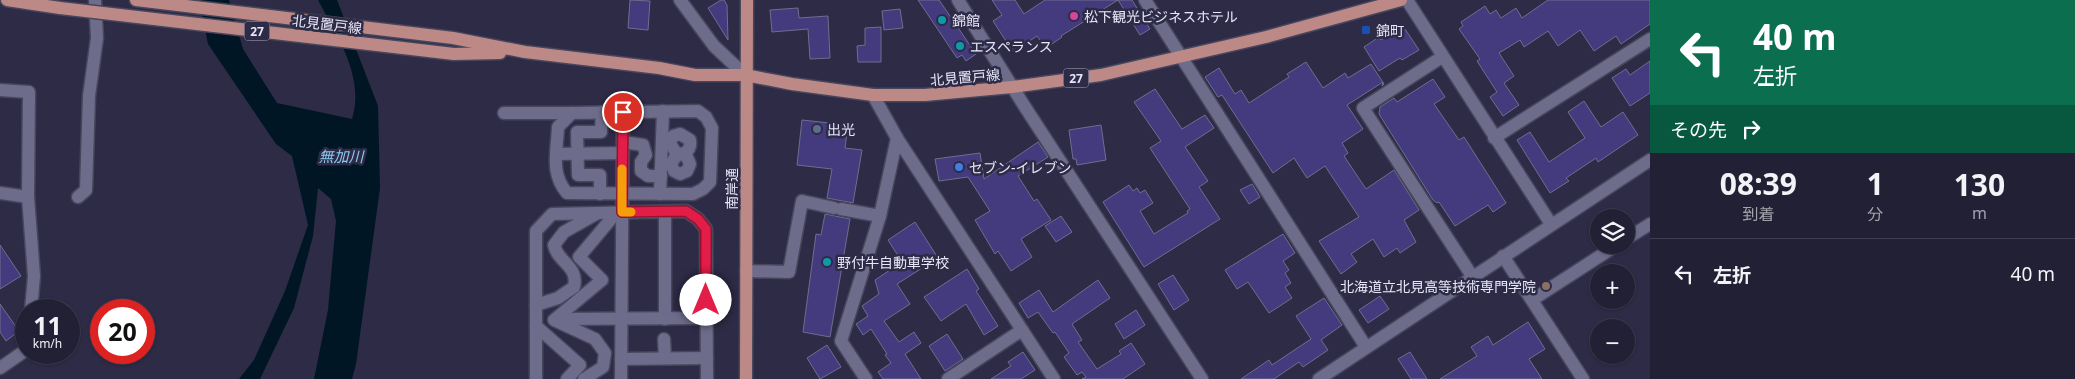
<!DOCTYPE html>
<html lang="ja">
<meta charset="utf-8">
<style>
:root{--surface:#222034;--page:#2e2d40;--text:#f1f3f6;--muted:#a2a3ac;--line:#3f3e4f}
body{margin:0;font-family:"Noto Sans","Noto Sans JP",sans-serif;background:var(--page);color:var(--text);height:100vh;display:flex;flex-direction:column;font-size:19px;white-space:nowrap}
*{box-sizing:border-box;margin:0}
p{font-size:16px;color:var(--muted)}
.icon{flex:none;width:28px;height:28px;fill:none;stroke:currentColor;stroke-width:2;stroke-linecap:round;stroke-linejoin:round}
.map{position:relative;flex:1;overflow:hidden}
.sheet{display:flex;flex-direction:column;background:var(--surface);width:425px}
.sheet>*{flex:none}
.top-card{background:#0b6e4f;color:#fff;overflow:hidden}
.fabs{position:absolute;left:1590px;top:209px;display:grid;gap:10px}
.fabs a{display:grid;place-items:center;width:45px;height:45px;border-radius:50%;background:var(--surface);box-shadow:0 1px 4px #0004,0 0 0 1px var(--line);font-size:25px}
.speed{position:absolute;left:15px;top:299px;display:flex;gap:10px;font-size:25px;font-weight:700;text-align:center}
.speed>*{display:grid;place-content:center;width:65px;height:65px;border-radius:50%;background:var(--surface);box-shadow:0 1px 4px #0004,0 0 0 1px var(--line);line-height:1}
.speed small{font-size:12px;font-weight:400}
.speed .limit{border:8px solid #d22;background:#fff;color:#111}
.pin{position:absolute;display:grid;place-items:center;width:42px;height:42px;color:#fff;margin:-21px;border:2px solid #fff;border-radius:50%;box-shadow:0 1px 5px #0007}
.me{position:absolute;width:55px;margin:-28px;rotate:0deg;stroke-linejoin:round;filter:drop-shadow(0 0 4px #0008)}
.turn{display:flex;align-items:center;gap:18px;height:105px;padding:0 20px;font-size:22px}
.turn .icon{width:65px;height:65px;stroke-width:2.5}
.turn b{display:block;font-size:35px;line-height:42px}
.then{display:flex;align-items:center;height:48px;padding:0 20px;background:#0003;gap:10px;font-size:19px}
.eta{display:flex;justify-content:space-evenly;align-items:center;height:85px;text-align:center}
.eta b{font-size:30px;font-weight:700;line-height:35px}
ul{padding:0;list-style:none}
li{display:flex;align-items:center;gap:15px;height:70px;padding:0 20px;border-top:1px solid var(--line)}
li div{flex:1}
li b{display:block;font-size:19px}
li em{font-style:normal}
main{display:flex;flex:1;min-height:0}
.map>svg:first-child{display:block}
</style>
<main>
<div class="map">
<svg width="1650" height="379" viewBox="0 0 1650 379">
<rect width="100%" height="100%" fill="#2d2b46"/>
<path fill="#001624" d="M199,0H229L243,49L277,103L352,119C365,77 337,36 318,0H337L378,106L380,188L356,364L352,379H314L328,310L336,221L331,199L318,188L313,236L294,308L260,379H239L254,360L285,291L308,225L292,156L276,144L208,44Z"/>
<g fill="#443a7e" stroke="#6f6e8d">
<polygon points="630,0 650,1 648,30 628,28"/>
<polygon points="721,0 724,0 727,5 728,40 708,8"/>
<polygon points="918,0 939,0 976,54 966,61 962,55 957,58"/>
<polygon points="992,0 1015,0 1024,14 1045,0 1132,0 1150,29 1140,35 1118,0 1061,36 1062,37 1046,48 1037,36 1013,52 993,21 1002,15"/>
<polygon points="1548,0 1650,0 1650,24 1621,44 1616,36 1594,51 1580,30 1558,46 1548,31 1524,47 1520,40 1499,53 1514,76 1504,83 1519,105 1503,116 1490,97 1497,92 1477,61 1480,59 1459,29 1463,26 1461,22 1485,6 1490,14 1496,10 1501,18 1516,8 1522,18"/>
<polygon points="798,8 799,18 828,16 830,58 810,59 808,29 772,32 770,10"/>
<polygon points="900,9 903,28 884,30 882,11"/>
<polygon points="1403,26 1419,50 1402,60 1400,58 1379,71 1364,47 1379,37 1381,40"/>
<polygon points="881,27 881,62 858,62 857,46 865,45 865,28"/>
<polygon points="1650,61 1650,93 1630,106 1612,78 1626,69 1630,75"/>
<polygon points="1306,62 1323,88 1345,73 1348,78 1371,64 1384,84 1382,86 1383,82 1347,105 1363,129 1342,143 1348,153 1344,156 1366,189 1394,170 1419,210 1404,220 1416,242 1400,253 1397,248 1384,257 1373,239 1351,254 1357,262 1341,274 1319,241 1359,217 1325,166 1307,178 1294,158 1273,173 1222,95 1218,97 1205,77 1219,68 1235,94 1241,90 1249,103 1289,77 1287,74"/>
<polygon points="1433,79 1445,97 1434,104 1459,140 1464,137 1506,203 1493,212 1488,205 1455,226 1439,202 1437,203 1433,200 1379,114 1380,107 1394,98 1397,102"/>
<polygon points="1155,89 1182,129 1205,115 1214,128 1185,147 1208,181 1199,187 1220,219 1144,267 1103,202 1129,185 1133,191 1137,188 1140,193 1145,190 1153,203 1140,211 1154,234 1188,213 1187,211 1190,209 1150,148 1161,141 1134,102"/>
<polygon points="1584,101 1601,127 1623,112 1638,135 1598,162 1596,158 1566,178 1569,181 1550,193 1517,140 1530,132 1549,162 1585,138 1568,112"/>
<polygon points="802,120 848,125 845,148 862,150 853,203 827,198 832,169 797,165"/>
<polygon points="1101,125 1106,160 1077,165 1076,159 1073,159 1069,130"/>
<polygon points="1038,142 1048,157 1018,176 1034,201 1037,199 1051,220 1021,239 1032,257 1011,271 998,251 995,254 975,220 990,211 968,177 939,181 935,159 980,153 984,179"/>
<polygon points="1252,184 1260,197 1249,204 1240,190"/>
<polygon points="825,214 850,219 830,337 803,332 816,234 821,235"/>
<polygon points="1061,216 1072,232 1056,242 1045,226"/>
<polygon points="915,222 938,258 897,284 910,304 884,321 899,342 914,332 921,343 905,354 921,379 883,379 878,372 891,363 885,355 887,354 871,329 863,335 856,324 868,316 862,306 879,294 875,280 902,262 888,240"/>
<polygon points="1283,234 1295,253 1283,261 1289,270 1285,273 1291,283 1285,287 1292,298 1269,313 1248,282 1237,289 1225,270"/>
<polygon points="0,245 21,276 0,289"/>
<polygon points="967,269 979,289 976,291 998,326 984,335 966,304 941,321 924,297"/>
<polygon points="1173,275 1189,300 1174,310 1158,284"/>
<polygon points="1098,280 1110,298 1072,324 1082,340 1078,342 1097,369 1121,354 1119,351 1131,343 1145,364 1123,379 1082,379 1086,377 1082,372 1077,375 1064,357 1069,353 1055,332 1053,333 1038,312 1028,318 1019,303 1039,290 1053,312"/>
<polygon points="1380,296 1389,309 1368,323 1359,310"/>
<polygon points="1324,298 1342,325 1321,340 1328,350 1303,367 1299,362 1274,379 1241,379 1269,360 1272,365 1311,339 1296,316"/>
<polygon points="0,304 19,331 6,341 0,332"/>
<polygon points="1136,310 1145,325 1124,339 1115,324"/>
<polygon points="1528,322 1545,349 1529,359 1542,379 1440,379 1477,356 1471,347 1488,336 1493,345"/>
<polygon points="947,334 963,359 945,371 929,346"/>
<polygon points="827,345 841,367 820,379 807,358"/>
<polygon points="1023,352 1035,370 1021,379 991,379 1011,366 1008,362"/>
<polygon points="1410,352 1427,379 1411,379 1398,359"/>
</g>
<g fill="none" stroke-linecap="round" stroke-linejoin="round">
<g stroke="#48465d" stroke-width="15">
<g id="minor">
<polyline points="680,0 714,46 745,75"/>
<polyline points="958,0 1025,107 1202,379"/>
<polyline points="1145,0 1366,347"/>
<polyline points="1407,0 1551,224"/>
<polyline points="1442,57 1363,108 1472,276"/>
<polyline points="0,90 29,92 28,197 34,276 31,310"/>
<polyline points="873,95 897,138 1054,379"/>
<path d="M698,111L706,117L712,128L710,182L703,189L693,194L567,193C550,173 557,152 558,127L572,113Z"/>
<polyline points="504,113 572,113"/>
<polyline points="1494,138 1650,39"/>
<polyline points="623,142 643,145 646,155 641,162 641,171 648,176 661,176"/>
<polyline points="557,154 623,153"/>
<path d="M682,154C689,152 691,146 690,140L680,134L673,136L670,143L676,153L686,155L690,164L687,171L680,174L674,171L671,164L676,156L682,154"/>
<polyline points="0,193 28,197"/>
<polyline points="600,194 600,175 578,175 577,132 601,132 602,112"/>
<polyline points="660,194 663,111"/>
<polyline points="78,197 86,190 89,96 97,38 95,0"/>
<polyline points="841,209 880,216"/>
<polyline points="665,212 665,319"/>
<polyline points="1626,239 1650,224"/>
<polyline points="1503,256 1583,379"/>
<polyline points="746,271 789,272 802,201 834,208"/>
<polyline points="1532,300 1617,245"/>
<path d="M536,305L558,298L574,287C579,266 558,263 554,245L564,232L596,214"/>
<polyline points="558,319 706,318"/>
<polyline points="536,326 580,365 567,379"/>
<polyline points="664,339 665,358"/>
<polyline points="621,359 707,358"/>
<polyline points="0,368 26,350"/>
<polyline points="536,379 536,231 552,214 686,211 698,219 706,229 707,379"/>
<polyline points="584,379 603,367 605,353 595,339 554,320 602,280 579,257 616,213"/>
<polyline points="621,379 623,112"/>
<polyline points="866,379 841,341 880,216 897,138"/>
<polyline points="948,379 1022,330"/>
<polyline points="1319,379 1650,160"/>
</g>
</g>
<g stroke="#48465d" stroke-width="15">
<g id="major">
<polyline points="7,0 60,8"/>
<polyline points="136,0 453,38 525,52 659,68 695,75 745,75 792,84 873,95 925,95 1012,87 1101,75 1266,37 1401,0"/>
<polyline points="454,54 500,53"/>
<polyline points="746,379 747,0"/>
</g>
</g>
<use href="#minor" stroke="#6d6c8b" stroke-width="12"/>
<use href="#major" stroke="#bd8986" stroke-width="12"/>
<g stroke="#48465d" stroke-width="15" stroke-linecap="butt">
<polyline id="major-bridge" points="60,8 454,54"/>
</g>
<use href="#major-bridge" stroke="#bd8986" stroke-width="12"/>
</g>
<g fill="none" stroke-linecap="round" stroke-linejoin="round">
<g stroke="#92132f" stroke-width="12">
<polyline id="route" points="623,112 622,212 686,211 698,219 706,229 706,300"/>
</g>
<use href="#route" stroke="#e11d48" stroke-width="9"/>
<polyline stroke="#f59e0b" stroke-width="9" points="622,169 622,212 631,212"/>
</g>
<circle fill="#d1479c" stroke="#2d2b46" stroke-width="2" cx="1074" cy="16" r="5"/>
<g fill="#0f9aa8" stroke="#2d2b46" stroke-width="2">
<circle cx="942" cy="20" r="5"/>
<circle cx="960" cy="46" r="5"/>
<circle cx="827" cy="262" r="5"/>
</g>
<rect fill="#1a4fb4" stroke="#2d2b46" stroke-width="2" x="1361" y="25" width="10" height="10" rx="2.5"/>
<circle fill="#5c6f8a" stroke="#2d2b46" stroke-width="2" cx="817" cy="129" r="5"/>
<circle fill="#3f7fe0" stroke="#2d2b46" stroke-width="2" cx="959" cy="167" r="5"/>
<circle fill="#8d6e63" stroke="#2d2b46" stroke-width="2" cx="1546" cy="286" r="5"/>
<g text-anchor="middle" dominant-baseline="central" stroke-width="5" stroke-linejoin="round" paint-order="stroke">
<g fill="#2d2b46" stroke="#afafc3" stroke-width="1">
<rect x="244.5" y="21.5" width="25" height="19" rx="4"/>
<rect x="1063.5" y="68.5" width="25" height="19" rx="4"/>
</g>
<g font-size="12" font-weight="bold" fill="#e7e7f9">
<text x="257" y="31">27</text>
<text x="1076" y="78">27</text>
</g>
<g font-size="14" fill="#e7e7f9" stroke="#2d2b46" text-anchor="start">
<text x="1084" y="16">松下観光ビジネスホテル</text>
<text x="952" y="20">錦館</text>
<text x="1376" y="30">錦町</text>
<text x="970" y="46">エスペランス</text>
<text x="827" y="129">出光</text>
<text x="969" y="167">セブン-イレブン</text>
<text x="837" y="262">野付牛自動車学校</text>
<text x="1536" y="286" text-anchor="end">北海道立北見高等技術専門学院</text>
</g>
<g font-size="14" fill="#e7e7f9" stroke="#2d2b46">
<text transform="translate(327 24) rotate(7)">北見置戸線</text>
<text transform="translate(965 77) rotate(-5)">北見置戸線</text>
<text transform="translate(731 189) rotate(-90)">南岸通</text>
</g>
<g font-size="15" font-style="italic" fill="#8acbf0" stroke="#2d2b46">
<text x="341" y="156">無加川</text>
</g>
</g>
</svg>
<div class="fabs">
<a><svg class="icon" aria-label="layers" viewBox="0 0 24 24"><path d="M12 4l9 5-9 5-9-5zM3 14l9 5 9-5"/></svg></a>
<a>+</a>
<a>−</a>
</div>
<div class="speed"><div>11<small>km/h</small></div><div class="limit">20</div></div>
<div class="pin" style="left:623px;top:112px;background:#d93025"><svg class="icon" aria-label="arrive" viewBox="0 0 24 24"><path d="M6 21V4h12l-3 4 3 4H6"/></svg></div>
<svg class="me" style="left:706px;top:300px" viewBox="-20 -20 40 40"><circle r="19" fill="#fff"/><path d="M0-13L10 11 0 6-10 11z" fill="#e11d48"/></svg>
</div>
<section class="sheet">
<div class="top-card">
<div class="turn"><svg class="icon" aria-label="left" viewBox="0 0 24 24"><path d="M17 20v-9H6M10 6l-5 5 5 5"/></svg><div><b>40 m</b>左折</div></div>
<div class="then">その先<svg class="icon" aria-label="right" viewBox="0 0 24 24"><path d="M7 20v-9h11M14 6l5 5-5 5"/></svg></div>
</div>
<div class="eta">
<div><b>08:39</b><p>到着</p></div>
<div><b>1</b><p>分</p></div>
<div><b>130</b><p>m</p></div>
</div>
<ul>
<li><svg class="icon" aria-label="left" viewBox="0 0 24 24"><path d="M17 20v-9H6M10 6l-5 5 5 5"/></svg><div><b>左折</b></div><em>40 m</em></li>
</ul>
</section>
</main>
